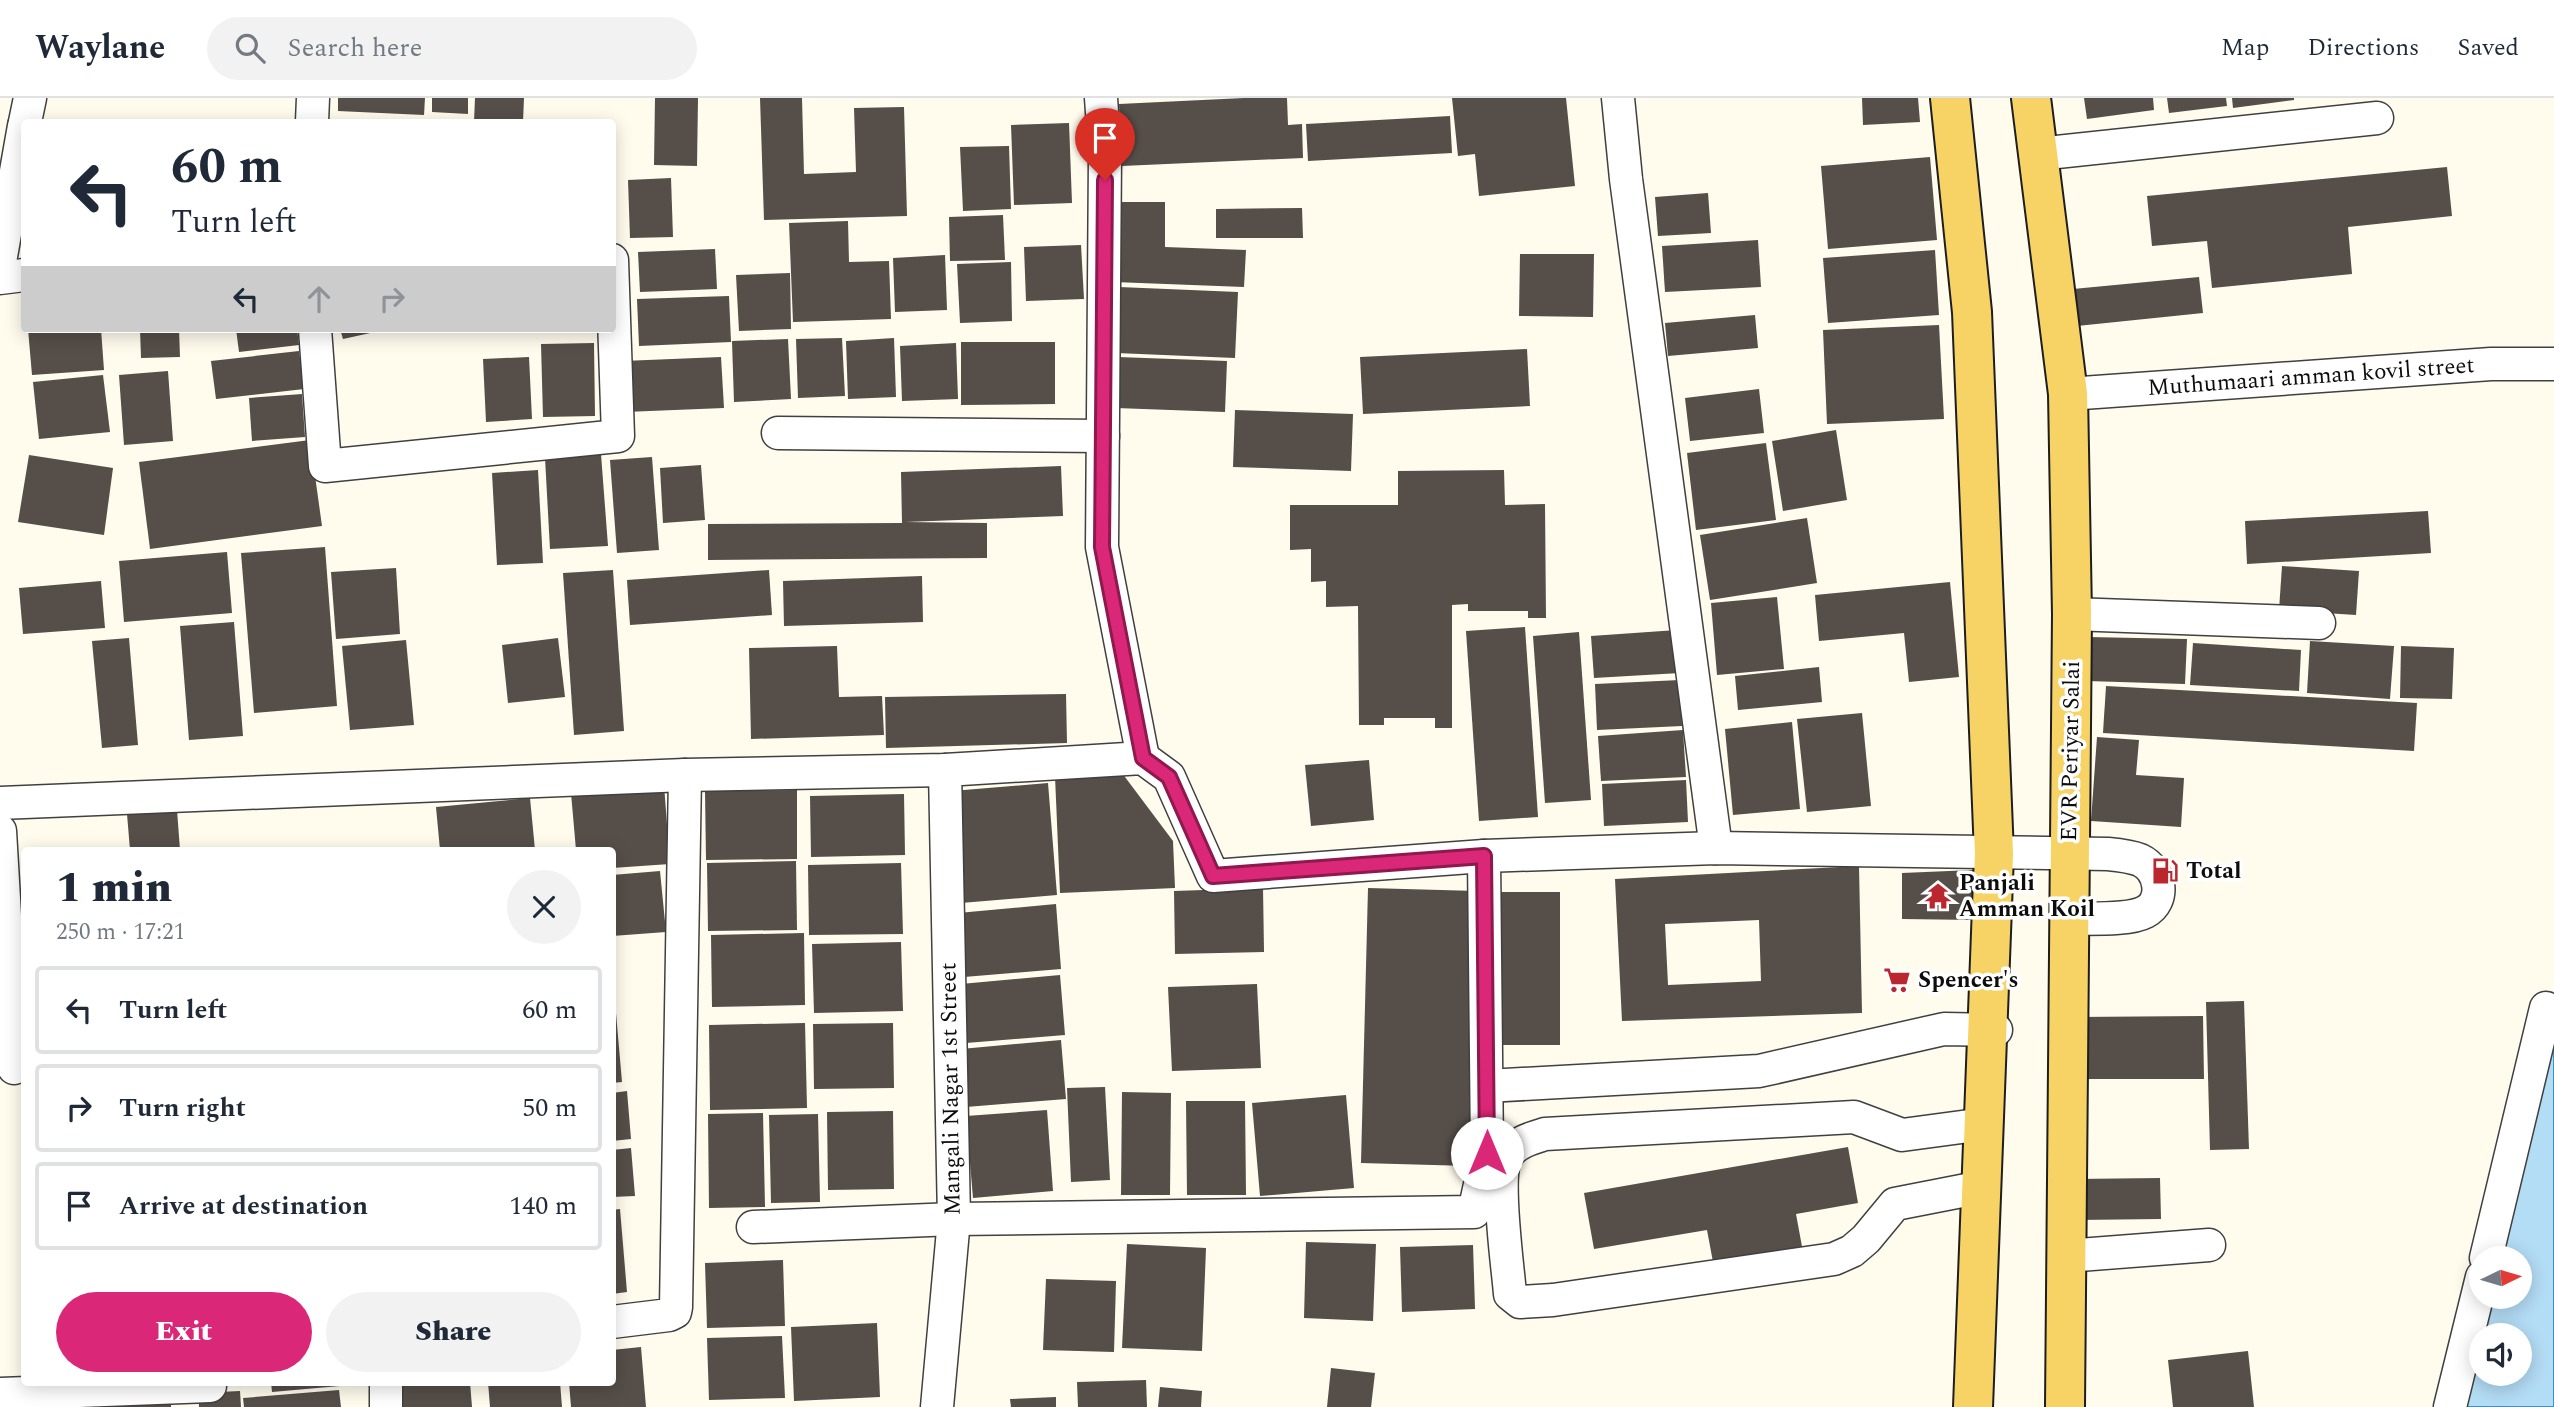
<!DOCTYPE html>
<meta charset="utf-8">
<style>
:root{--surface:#fff;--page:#f2f2f3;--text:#1f2937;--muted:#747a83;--line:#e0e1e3;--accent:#db2777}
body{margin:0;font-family:Spectral,serif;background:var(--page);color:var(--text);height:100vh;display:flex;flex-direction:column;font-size:26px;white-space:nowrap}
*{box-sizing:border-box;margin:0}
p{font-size:23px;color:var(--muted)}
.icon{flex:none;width:38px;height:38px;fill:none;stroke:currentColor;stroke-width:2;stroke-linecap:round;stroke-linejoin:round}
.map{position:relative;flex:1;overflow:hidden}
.panel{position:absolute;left:21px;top:749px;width:595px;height:539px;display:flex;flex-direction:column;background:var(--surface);border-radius:7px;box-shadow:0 4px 18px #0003}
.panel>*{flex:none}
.guide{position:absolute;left:21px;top:21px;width:595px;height:214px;border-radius:7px;box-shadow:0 4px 18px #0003;background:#fff;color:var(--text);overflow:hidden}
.needle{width:46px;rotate:85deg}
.fabs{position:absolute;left:2469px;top:1148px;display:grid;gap:14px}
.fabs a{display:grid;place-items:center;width:63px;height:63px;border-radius:50%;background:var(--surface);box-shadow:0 4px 18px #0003;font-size:35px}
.pin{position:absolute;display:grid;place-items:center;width:60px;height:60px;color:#fff;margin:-72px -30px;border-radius:50% 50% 50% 0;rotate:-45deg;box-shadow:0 0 7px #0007}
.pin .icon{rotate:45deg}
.me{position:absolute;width:77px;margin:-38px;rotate:0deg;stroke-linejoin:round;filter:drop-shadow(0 0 5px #0008)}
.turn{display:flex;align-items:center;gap:24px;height:147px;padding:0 35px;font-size:32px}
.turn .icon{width:91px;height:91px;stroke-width:2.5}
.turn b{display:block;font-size:49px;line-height:60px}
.lanes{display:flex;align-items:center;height:66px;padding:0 35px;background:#0003;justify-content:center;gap:35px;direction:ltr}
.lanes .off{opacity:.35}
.round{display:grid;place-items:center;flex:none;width:74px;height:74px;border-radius:37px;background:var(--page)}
.head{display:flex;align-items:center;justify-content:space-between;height:119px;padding:0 35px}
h1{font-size:42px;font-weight:800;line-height:52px}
.cta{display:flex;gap:14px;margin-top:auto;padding:14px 35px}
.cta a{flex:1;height:80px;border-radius:42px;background:var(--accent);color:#fff;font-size:28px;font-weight:800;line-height:80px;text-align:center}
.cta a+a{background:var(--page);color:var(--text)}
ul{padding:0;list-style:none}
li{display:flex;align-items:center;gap:21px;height:88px;margin:0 14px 10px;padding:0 21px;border:4px solid var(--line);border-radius:7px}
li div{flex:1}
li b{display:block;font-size:26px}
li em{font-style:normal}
header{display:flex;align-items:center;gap:42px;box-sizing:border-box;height:98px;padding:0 35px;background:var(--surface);border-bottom:2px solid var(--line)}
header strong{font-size:33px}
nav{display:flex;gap:38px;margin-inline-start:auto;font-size:24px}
.search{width:490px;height:63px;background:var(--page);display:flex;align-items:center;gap:18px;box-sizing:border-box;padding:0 24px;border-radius:38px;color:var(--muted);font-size:26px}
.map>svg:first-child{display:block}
</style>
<header>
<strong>Waylane</strong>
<div class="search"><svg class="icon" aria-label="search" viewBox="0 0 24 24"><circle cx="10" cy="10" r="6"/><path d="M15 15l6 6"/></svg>Search here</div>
<nav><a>Map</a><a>Directions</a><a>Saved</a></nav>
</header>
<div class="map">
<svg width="2554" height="1309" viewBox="0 0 2554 1309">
<rect width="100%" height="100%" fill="#fffbed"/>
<path fill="#b3dcf5" stroke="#3a92cb" stroke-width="2" fill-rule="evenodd" d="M2554,916V1309H2456L2484,1199H2520V1160H2493ZM2482,1237H2520V1276H2482Z"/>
<g fill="#554e49" fill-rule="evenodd">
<polygon points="338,0 425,0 424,17 338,13"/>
<polygon points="432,0 468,0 468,16 432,14"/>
<polygon points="475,0 524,0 523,24 474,24"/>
<polygon points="655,0 698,0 697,68 654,67"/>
<polygon points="760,0 802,0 804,76 856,74 854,10 904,9 907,118 764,122"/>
<polygon points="1244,0 1287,0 1288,27 1302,26 1303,60 1122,68 1119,6"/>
<polygon points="1452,0 1566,0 1575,88 1479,98 1475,56 1458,58"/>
<polygon points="1862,0 1918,0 1920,24 1863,27"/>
<polygon points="2084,0 2153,0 2154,12 2087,21"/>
<polygon points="2167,0 2226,0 2227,8 2169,15"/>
<polygon points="2232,0 2294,0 2294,2 2233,10"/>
<polygon points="1450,18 1452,55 1308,63 1306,26"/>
<polygon points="1069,25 1072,105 1014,107 1011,27"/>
<polygon points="1009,48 1011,111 963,113 960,49"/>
<polygon points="1930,59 1937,142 1828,151 1821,68"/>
<polygon points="2447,69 2452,118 2348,129 2352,176 2212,190 2207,143 2152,148 2147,98"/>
<polygon points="671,80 673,139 630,140 628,82"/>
<polygon points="1708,95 1711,135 1658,138 1655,99"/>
<polygon points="1113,104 1165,104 1165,149 1246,152 1244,189 1114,184"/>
<polygon points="1302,110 1303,140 1216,140 1216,111"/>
<polygon points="1003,117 1005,162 950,163 949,119"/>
<polygon points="848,123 849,164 889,163 891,221 793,224 789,125"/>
<polygon points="1758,142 1761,189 1665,194 1662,148"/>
<polygon points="1081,147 1084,201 1026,203 1024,149"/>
<polygon points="715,151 717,191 640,194 638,154"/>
<polygon points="1935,152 1939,217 1828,225 1823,160"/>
<polygon points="1520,156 1594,156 1593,219 1519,218"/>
<polygon points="945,157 947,212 895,214 893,160"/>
<polygon points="1011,164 1012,223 960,225 957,166"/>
<polygon points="790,175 791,231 739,233 736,177"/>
<polygon points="2199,179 2203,215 2077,228 2073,191"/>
<polygon points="1119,189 1238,194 1235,260 1116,255"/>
<polygon points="729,198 731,244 639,248 637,201"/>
<polygon points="1755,217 1758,250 1668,258 1665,225"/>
<polygon points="1939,227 1944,321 1827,326 1823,232"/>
<polygon points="28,231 101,231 104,272 32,277"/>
<polygon points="140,231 179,231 180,259 141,260"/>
<polygon points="236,231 297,231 299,247 239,254"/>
<polygon points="340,231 384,231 384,232 343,241"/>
<polygon points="842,240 845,298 798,300 796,241"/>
<polygon points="894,240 896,299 848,301 846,243"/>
<polygon points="788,241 791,301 734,304 732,243"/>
<polygon points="961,244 1055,244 1055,306 961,307"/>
<polygon points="594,245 595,318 543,319 541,246"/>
<polygon points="956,245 958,301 902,303 900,248"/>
<polygon points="1527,251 1530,308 1363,316 1360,259"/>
<polygon points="299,253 304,291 216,301 211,263"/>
<polygon points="529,259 532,321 486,324 483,261"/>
<polygon points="721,259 724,310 625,314 623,263"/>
<polygon points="1118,259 1227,263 1225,314 1116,310"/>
<polygon points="168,273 173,343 124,347 119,277"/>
<polygon points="103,277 110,334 39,341 33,284"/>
<polygon points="1759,291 1764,335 1690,343 1685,300"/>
<polygon points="302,296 305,339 252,343 249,300"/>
<polygon points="1235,312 1353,316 1351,373 1233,369"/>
<polygon points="1836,332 1847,402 1783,413 1772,343"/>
<polygon points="310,342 322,428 150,451 139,364"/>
<polygon points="1766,345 1776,422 1696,432 1687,355"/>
<polygon points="601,356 608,448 550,451 545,360"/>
<polygon points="29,357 113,370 104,437 18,424"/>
<polygon points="652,359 659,452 617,455 610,362"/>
<polygon points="701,367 705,422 663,425 660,370"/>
<polygon points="1061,368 1063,418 905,424 987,425 987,460 708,462 708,426 902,425 901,374"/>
<polygon points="538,372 543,465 497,467 492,375"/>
<polygon points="1504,372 1505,407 1545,406 1546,520 1528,520 1528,513 1468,513 1468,506 1452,507 1452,630 1435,630 1435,620 1384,620 1384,627 1359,627 1358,508 1326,509 1326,483 1311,484 1311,451 1290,452 1290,407 1398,407 1398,373"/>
<polygon points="2428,413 2431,455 2247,466 2245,423"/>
<polygon points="1807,420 1817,485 1710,502 1700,437"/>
<polygon points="325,449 337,608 254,615 241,455"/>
<polygon points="227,454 232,515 124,524 119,463"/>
<polygon points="2282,468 2359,473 2356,517 2279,512"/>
<polygon points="396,470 400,536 336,541 331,474"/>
<polygon points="613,472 624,633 574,637 563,475"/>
<polygon points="769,472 772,517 630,527 627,482"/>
<polygon points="922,478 923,524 784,528 783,483"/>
<polygon points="101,483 105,530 23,536 19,490"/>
<polygon points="1950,484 1959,579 1909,584 1904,535 1819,543 1815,497"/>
<polygon points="1777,499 1784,571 1717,577 1711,505"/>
<polygon points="234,524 243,638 189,642 180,528"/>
<polygon points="1525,529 1538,719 1479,723 1466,533"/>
<polygon points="1677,532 1680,575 1594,580 1591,538"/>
<polygon points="1579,534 1591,702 1545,705 1533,538"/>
<polygon points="2088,539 2187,541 2185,586 2087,583"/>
<polygon points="129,540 138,647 102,650 92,543"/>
<polygon points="558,540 565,599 508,605 502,547"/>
<polygon points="406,542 414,627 350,632 342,548"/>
<polygon points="2310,543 2394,548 2390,601 2307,595"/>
<polygon points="2193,545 2301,552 2299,593 2190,587"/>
<polygon points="837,548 839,599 882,598 884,637 751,641 749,550"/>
<polygon points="2401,548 2454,550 2452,601 2400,600"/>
<polygon points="1819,569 1822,604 1738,612 1735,578"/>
<polygon points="1680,582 1682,628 1597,632 1595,586"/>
<polygon points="2106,588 2417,605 2414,653 2103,635"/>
<polygon points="1066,596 1067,645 886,650 885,599"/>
<polygon points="1862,615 1871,708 1807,714 1797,621"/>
<polygon points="1792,624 1800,711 1733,717 1725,631"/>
<polygon points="1683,632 1686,679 1601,683 1598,638"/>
<polygon points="2097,639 2139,642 2136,677 2184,680 2181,729 2091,723"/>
<polygon points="1369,662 1374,722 1311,728 1305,667"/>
<polygon points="1122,675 1173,743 1175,790 1060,795 1055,678"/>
<polygon points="1686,682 1688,724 1604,728 1602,686"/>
<polygon points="1048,685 1057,797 961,805 952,693"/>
<polygon points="664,687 670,766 612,770 612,752 576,752 571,695"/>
<polygon points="797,692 797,761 706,762 705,693"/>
<polygon points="904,696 905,757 811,759 810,698"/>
<polygon points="530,700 535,752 440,752 436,709"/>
<polygon points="177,712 180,752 130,752 127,716"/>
<polygon points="796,763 797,832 708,833 707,765"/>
<polygon points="901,765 903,836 809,837 808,767"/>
<path d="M1859,768L1862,915L1622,923L1615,781ZM1759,822L1761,883L1668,887L1665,826Z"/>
<polygon points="1973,772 1974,822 1902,821 1902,775"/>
<polygon points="660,773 666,834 612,838 612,777"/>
<polygon points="1263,790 1264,854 1175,856 1174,793"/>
<polygon points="1368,790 1477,793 1469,1068 1361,1065"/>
<rect x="1495" y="794" width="65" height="153"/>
<polygon points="1056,806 1061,871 964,879 958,815"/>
<polygon points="804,835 805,907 712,909 711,837"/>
<polygon points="901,844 903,913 814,915 812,846"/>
<polygon points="1060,877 1065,937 966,945 961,886"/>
<polygon points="1257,886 1261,970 1172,973 1168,889"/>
<polygon points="2244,903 2249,1051 2210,1052 2206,904"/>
<polygon points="616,915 622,984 612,985 612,916"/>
<polygon points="2203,918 2204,981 2077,981 2076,919"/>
<polygon points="805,925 807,1010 710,1012 709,927"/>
<polygon points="893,925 894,990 814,991 813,926"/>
<polygon points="1061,942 1066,1001 966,1009 961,951"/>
<polygon points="1105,989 1110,1082 1071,1084 1067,990"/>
<polygon points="627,993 631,1041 612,1043 612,995"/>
<polygon points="1122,994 1171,995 1170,1097 1121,1097"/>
<polygon points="1346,997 1354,1090 1260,1098 1252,1005"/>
<polygon points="1186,1003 1245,1003 1246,1097 1187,1097"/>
<polygon points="1047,1012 1053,1093 973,1100 966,1018"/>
<polygon points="893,1013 894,1091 828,1092 827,1014"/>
<polygon points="763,1015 765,1109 709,1110 708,1016"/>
<polygon points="818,1016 820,1104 771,1105 769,1017"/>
<polygon points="1848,1049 1858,1105 1796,1116 1803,1154 1742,1164 1741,1159 1713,1164 1707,1132 1594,1151 1584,1095"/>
<polygon points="631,1050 635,1098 612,1099 612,1052"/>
<polygon points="2160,1080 2161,1121 2076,1122 2075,1081"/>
<polygon points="620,1111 627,1194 612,1196 612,1112"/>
<polygon points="1306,1144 1376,1146 1373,1223 1304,1220"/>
<polygon points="1127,1146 1206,1150 1202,1253 1122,1250"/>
<polygon points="1473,1147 1475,1211 1402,1214 1400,1149"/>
<polygon points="783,1162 785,1228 707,1230 705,1165"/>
<polygon points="1046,1181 1116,1183 1114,1254 1043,1252"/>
<polygon points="877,1225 880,1299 794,1303 791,1229"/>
<polygon points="782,1238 785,1300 709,1302 707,1240"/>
<polygon points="641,1249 646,1309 571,1309 569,1284 612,1284 612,1252"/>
<polygon points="2248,1253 2254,1309 2173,1309 2168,1262"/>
<polygon points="1331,1270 1375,1275 1371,1309 1327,1309"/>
<polygon points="1146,1282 1147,1309 1078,1309 1077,1284"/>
<polygon points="271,1284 351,1284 351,1287 272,1294"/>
<polygon points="400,1284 470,1284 472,1309 402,1309"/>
<polygon points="488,1284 560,1284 562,1309 490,1309"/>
<polygon points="1160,1289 1202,1293 1201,1309 1158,1309"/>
<polygon points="339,1292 341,1309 244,1309 243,1300"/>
<polygon points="240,1293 241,1309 199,1309 198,1295"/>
<polygon points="1056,1299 1056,1309 1011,1309 1010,1301"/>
<polygon points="171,1300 171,1309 76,1309 76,1302"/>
</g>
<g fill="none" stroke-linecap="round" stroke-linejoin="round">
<g stroke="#404040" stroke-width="35">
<g id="minor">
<polyline points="1101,0 1105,57 1102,449 1143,660"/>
<polyline points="1618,0 1626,81 1716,750"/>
<polyline points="25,24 30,0"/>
<polyline points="312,24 313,0"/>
<polyline points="2038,56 2377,20"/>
<polyline points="0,164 24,28"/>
<polyline points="0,180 24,177"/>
<polyline points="315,231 325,368 618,338 612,162"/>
<polyline points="2068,296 2491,266 2554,266"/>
<polyline points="778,335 1103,338"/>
<polyline points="2072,516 2319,525"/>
<path d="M0,705L685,677L945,672L1143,660L1169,679L1213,778L1484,758L1716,750L2108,756C2119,757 2130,758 2140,762C2161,772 2166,803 2145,814C2128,823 2088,820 2069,821"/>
<polyline points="0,733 14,970"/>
<polyline points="1487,988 1759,973 1944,931 1996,932"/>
<path d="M1982,1089L1895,1106L1866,1141L1852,1153L1834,1161L1553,1202L1520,1204L1510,1196C1508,1169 1494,1075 1508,1056C1517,1044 1532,1040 1545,1036L1854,1019L1902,1037L1984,1026"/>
<polyline points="753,1129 954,1121 1474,1114 1487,1055 1484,758"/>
<polyline points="2066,1158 2209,1147"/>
<polyline points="2486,1160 2546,910"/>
<polyline points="612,1224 669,1217 675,1214 676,1209 685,677"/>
<polyline points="386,1284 386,1309"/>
<polyline points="0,1296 210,1288"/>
<polyline points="937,1309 954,1121 945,672"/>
<polyline points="2450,1309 2482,1179"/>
</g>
</g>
<g stroke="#1e1e1e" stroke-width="42">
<g id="major">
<polyline points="1950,0 1972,214 1994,756 1973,1309"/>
<polyline points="2031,0 2068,296 2072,516 2065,1309"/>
</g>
</g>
<use href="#minor" stroke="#fff" stroke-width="32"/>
<use href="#major" stroke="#f7d365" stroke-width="38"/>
</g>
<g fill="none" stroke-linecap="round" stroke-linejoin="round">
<g stroke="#8e194d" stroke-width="18">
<polyline id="route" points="1105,82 1102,449 1143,660 1169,679 1213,778 1484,758 1487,1055"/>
</g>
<use href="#route" stroke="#db2777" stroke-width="12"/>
</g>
<defs>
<g id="fuel-bare" transform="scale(2.1)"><path d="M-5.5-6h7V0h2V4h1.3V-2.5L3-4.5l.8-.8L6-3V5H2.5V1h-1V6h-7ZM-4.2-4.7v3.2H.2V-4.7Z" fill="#bb272e" stroke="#fff" stroke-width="2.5" paint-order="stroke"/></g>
<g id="temple-bare" transform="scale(2.1)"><path d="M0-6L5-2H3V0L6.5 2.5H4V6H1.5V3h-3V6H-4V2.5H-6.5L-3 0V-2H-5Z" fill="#bb272e" stroke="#fff" stroke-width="2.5" paint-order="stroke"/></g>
<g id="supermarket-bare" transform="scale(2.1)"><path d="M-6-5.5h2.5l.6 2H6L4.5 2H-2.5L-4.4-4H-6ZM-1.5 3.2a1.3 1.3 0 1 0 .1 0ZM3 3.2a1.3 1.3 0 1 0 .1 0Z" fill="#bb272e" stroke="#fff" stroke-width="2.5" paint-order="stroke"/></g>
</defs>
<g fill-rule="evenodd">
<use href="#fuel-bare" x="2165" y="773"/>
<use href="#temple-bare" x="1938" y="798"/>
<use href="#supermarket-bare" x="1897" y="882"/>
</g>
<g text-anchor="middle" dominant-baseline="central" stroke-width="7" stroke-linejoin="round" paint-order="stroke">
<g font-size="23" fill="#0d0d0d" stroke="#fff">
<text transform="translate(2311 279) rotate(-4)">Muthumaari amman kovil street</text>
<text transform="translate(2071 653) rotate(-89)">EVR Periyar Salai</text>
<text transform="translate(951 991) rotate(-91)">Mangali Nagar 1st Street</text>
</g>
<g font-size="23" font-weight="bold" fill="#0d0d0d" stroke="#fff" text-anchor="start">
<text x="2186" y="773">Total</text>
<text x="1959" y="785">Panjali<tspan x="1959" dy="26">Amman Koil</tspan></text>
<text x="1918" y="882">Spencer's</text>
</g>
</g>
</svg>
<div class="fabs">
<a><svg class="needle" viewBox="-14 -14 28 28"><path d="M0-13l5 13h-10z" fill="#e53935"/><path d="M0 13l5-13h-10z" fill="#747a83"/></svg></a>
<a><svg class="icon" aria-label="sound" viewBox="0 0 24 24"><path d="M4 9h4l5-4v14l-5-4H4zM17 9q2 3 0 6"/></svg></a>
</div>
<div class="pin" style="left:1105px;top:82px;background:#d93025"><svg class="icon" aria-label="arrive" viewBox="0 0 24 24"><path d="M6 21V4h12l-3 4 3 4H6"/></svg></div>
<svg class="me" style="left:1487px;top:1055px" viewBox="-20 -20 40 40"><circle r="19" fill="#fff"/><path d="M0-13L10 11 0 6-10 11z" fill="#db2777"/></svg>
<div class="guide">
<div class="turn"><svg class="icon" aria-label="left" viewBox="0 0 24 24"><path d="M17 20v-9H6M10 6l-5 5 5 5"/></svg><div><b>60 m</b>Turn left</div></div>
<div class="lanes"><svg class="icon" aria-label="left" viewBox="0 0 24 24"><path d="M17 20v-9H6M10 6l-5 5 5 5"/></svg><svg class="icon off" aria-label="ahead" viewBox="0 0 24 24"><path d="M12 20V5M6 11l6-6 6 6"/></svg><svg class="icon off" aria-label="right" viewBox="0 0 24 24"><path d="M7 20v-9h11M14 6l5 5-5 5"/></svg></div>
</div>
<section class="panel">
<div class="head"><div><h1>1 min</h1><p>250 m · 17:21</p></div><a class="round"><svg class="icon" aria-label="close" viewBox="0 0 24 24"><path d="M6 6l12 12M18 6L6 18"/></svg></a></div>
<ul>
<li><svg class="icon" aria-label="left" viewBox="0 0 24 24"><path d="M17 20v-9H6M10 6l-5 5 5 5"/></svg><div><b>Turn left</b></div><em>60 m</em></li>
<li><svg class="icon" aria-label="right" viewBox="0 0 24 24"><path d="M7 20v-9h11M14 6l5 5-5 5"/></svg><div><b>Turn right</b></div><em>50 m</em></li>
<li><svg class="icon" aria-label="arrive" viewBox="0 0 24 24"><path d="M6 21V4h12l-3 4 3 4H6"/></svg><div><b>Arrive at destination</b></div><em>140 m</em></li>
</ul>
<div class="cta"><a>Exit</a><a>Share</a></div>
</section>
</div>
